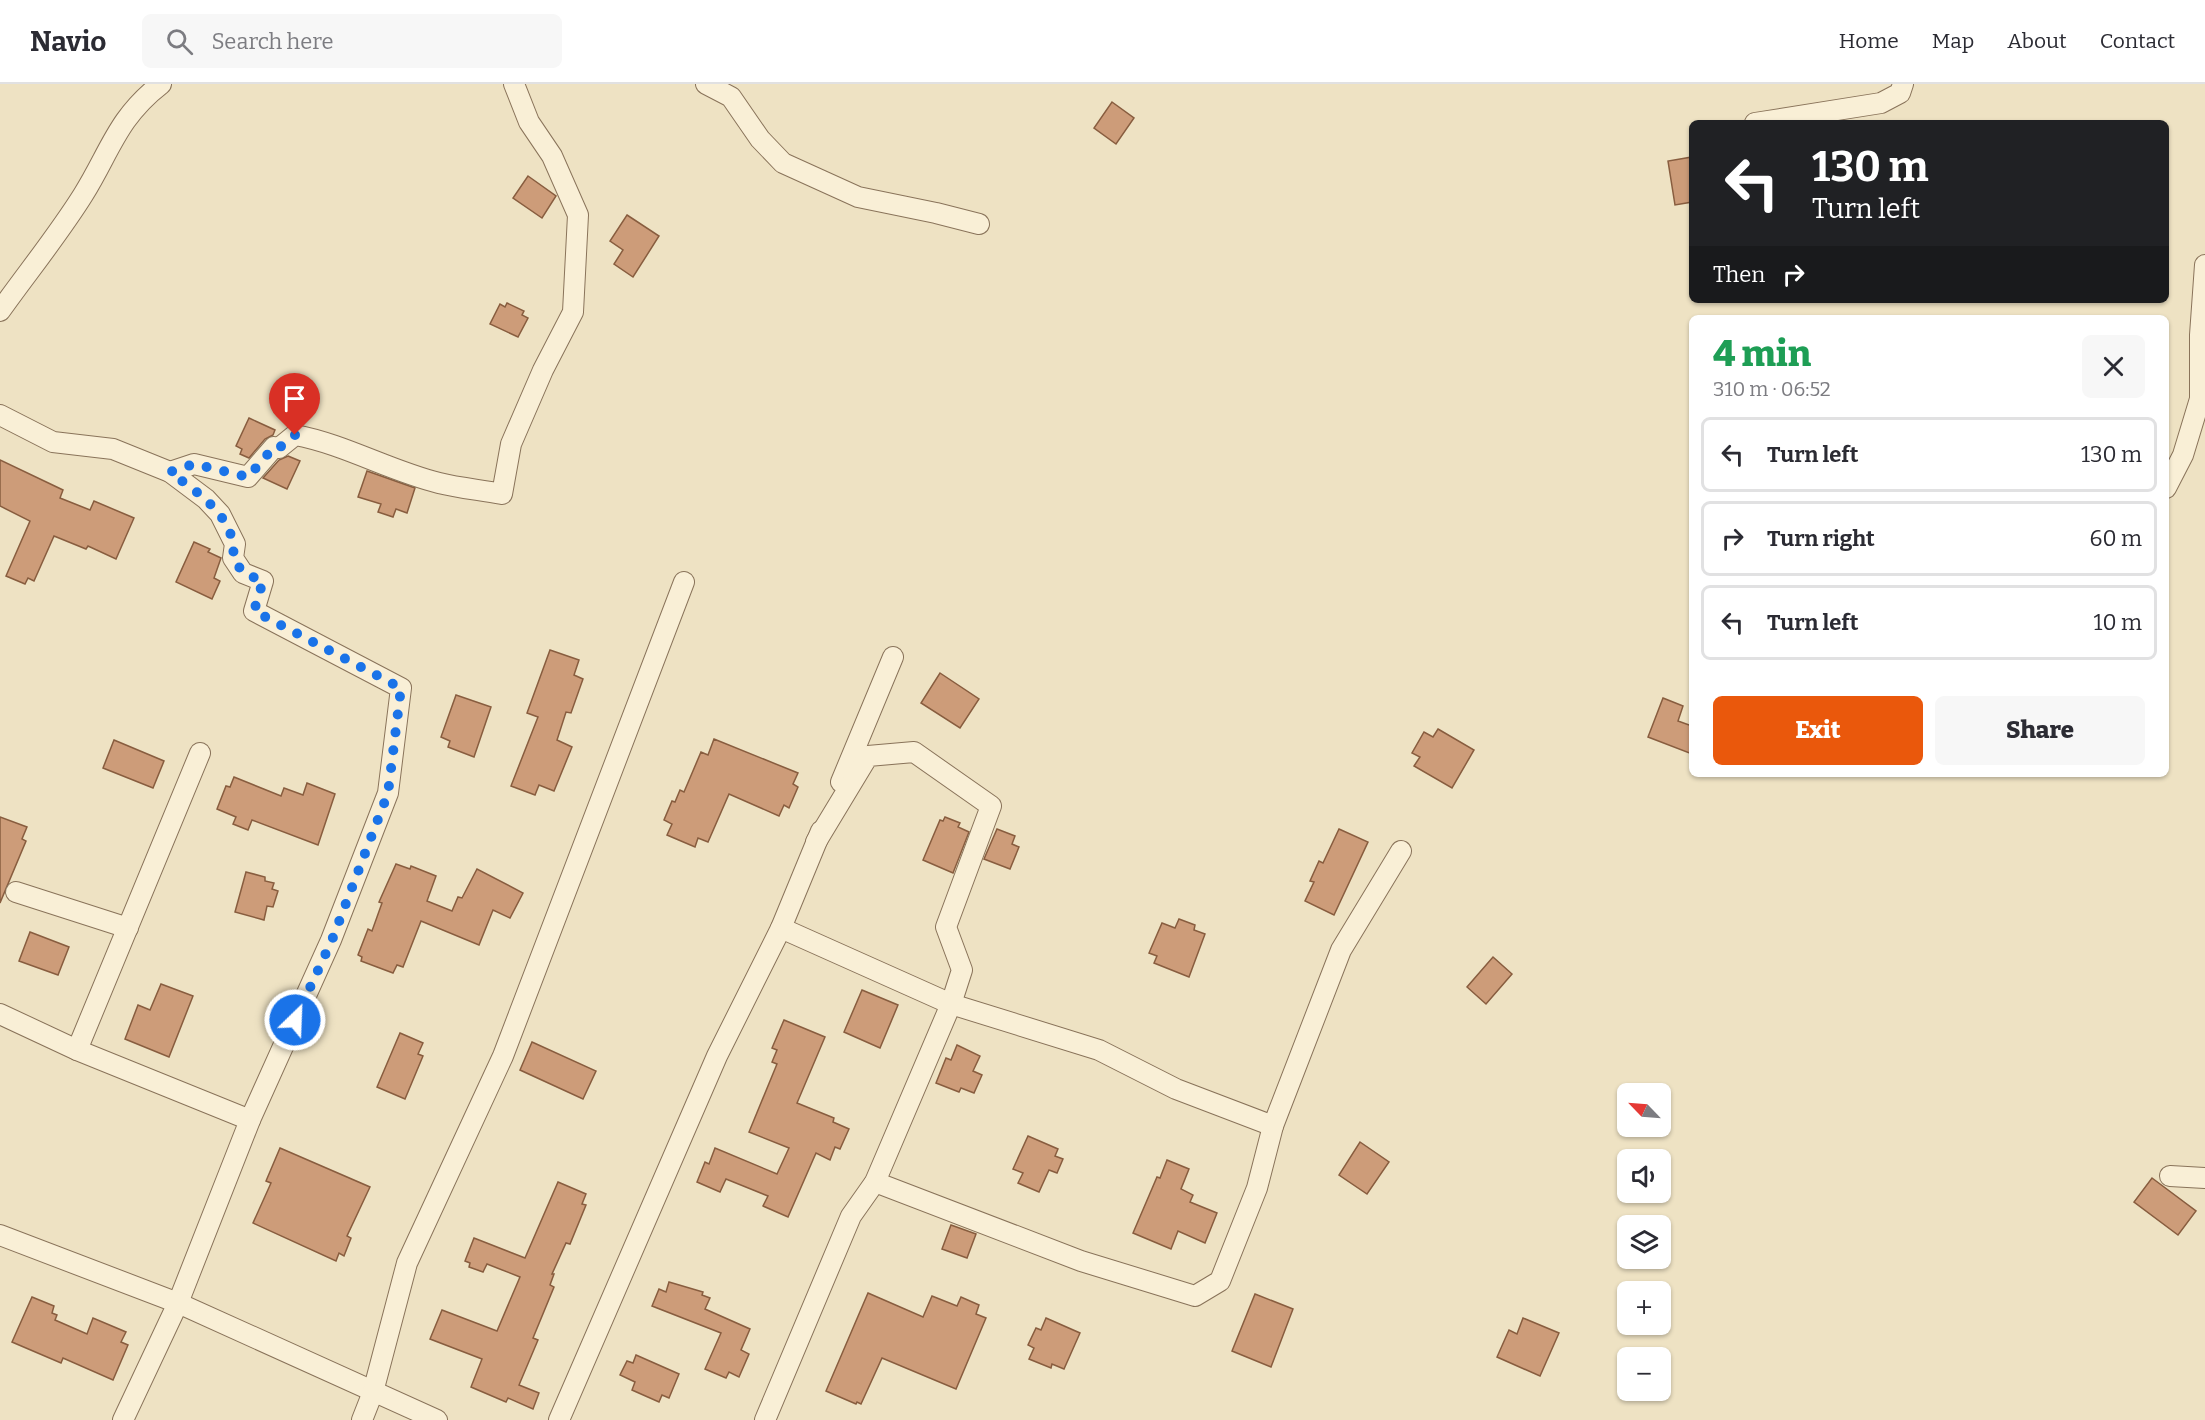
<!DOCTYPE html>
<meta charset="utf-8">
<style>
:root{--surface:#fff;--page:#f7f7f7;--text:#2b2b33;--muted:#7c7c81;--line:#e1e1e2;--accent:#ea580c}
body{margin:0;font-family:Bitter,serif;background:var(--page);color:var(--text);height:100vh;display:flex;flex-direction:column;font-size:22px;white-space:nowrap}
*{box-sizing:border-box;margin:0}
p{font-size:20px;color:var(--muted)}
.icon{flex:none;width:33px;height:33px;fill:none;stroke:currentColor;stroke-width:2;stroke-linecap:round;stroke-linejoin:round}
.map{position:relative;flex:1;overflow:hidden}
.side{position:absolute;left:1689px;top:231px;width:480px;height:462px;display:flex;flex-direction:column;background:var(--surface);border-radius:9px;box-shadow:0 2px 4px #0004}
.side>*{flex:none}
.hud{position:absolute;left:1689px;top:36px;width:480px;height:183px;border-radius:9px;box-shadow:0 2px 4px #0004;background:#202124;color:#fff;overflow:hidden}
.needle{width:39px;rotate:295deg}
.controls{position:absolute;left:1617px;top:999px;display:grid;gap:12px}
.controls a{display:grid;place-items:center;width:54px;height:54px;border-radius:9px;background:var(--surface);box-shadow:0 2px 4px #0004;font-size:30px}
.pin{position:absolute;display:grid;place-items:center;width:51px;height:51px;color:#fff;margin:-62px -26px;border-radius:50% 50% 50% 0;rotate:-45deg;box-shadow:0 0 6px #0007}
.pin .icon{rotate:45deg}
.me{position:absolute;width:66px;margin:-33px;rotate:24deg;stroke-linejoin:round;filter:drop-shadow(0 0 4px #0008)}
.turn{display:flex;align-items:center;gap:21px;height:126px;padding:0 24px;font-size:27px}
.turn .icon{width:78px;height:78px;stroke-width:2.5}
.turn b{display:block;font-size:42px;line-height:51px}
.then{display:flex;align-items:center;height:57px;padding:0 24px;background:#0003;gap:12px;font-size:22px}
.round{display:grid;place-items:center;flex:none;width:63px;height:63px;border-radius:9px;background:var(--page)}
.overview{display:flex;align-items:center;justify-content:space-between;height:102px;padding:0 24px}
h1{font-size:36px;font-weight:800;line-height:45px;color:#1e9e55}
.primary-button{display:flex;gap:12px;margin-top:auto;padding:12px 24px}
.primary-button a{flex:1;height:69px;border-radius:9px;background:var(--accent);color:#fff;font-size:24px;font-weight:800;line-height:69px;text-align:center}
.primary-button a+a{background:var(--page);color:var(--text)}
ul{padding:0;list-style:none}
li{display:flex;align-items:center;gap:18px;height:75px;margin:0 12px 9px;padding:0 12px;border:3px solid var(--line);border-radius:9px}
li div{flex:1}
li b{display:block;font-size:22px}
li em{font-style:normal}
header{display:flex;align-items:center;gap:36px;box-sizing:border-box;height:84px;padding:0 30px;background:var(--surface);border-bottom:2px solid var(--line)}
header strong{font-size:28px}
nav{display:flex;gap:33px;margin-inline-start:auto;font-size:21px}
.search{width:420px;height:54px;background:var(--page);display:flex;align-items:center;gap:15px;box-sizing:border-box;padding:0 21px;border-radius:9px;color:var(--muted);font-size:22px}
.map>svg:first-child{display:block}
</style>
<header>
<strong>Navio</strong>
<div class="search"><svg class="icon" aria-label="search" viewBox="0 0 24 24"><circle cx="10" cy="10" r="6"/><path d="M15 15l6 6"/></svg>Search here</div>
<nav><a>Home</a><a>Map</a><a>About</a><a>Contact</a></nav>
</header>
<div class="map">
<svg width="2205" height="1336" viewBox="0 0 2205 1336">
<rect width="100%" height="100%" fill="#eee2c3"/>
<g fill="#cd9c79" stroke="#885d3f" stroke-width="1.5">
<polygon points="1112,18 1134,34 1116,60 1094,44"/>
<polygon points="1692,73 1692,118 1675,121 1668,77"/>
<polygon points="528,92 556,112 542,134 513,114"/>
<polygon points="627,131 659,152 633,193 614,180 623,166 610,157"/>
<polygon points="507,219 524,227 522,231 528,234 518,253 490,240 500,220 505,223"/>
<polygon points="249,334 275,346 273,351 265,355 249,374 240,370 242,365 236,362"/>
<polygon points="288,372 300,377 287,405 263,394 279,376"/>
<polygon points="0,376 63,406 60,414 90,426 94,417 134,434 116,475 88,462 86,465 54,452 34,497 28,494 25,500 6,492 30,437 0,422"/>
<polygon points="367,387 415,404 407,429 396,425 393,433 378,428 381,420 358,413"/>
<polygon points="194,458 210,465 208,468 221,474 214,494 220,497 212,515 176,498"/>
<polygon points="550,566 579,576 574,591 583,595 571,629 566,628 557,656 572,663 554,707 539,701 535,711 511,702 538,633 527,629"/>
<polygon points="940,589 979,615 960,644 921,619"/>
<polygon points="456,611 491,623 474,673 448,663 450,657 441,653"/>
<polygon points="1663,614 1683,622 1678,637 1692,642 1692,670 1648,653"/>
<polygon points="1438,645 1474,666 1452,704 1414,682 1420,673 1412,669 1424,648 1433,653"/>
<polygon points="714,655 798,689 793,700 798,703 789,724 784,721 779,732 729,710 708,758 698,754 695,763 667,751 672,740 664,736 672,717 675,718 680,706 684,708 701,668 708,671"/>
<polygon points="114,656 164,677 153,704 103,684"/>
<polygon points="234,693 281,712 284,704 303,711 307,699 335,710 318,761 252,736 248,746 233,740 236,733 217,725 226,702 230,703"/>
<polygon points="0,733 27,743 22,755 26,757 0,819"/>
<polygon points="945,733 960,739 958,743 969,748 953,789 923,776 940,736 943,737"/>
<polygon points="997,745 1015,752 1012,760 1019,763 1010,785 984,775"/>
<polygon points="1339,745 1368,758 1334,831 1305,817 1314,798 1310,797 1319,777 1323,779"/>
<polygon points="396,780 410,785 411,782 436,792 427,817 452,827 458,813 462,814 477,785 523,809 510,834 493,826 479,861 421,837 403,883 397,881 393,889 361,877 362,873 358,871 368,845 372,847 382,819 379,818"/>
<polygon points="246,788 265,793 265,797 274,799 272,805 278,807 273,823 267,822 264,836 235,828"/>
<polygon points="1179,835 1195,841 1194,846 1205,850 1189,893 1154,879 1157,872 1149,869 1162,839 1175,844"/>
<polygon points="30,848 69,863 58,891 19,877"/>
<polygon points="1493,873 1512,890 1486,920 1467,903"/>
<polygon points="161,900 193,912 169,973 125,955 138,921 150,926"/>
<polygon points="862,906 898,921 880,964 844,948"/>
<polygon points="784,936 825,953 797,1019 834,1034 833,1038 849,1045 840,1065 835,1063 830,1076 816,1069 788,1133 763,1122 768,1112 726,1095 720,1108 697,1098 705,1078 709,1080 715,1064 777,1090 789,1064 749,1048 777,980 772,978 777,966 772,964"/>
<polygon points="400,949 423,959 418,970 423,972 405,1015 377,1003"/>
<polygon points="532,958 596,987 583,1015 520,986"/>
<polygon points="957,961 980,972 973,987 982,991 974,1009 961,1004 959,1008 936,999 946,974 951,976"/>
<polygon points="1028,1052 1058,1065 1055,1072 1063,1075 1057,1089 1049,1086 1039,1108 1018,1099 1023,1089 1013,1085"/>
<polygon points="1360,1058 1389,1078 1367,1110 1339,1091"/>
<polygon points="280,1064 370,1103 347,1152 351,1154 344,1172 339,1169 336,1177 253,1139 271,1099 266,1097"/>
<polygon points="1167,1076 1189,1085 1181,1105 1193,1111 1190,1118 1217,1129 1205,1159 1178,1147 1171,1165 1133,1149 1157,1093 1160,1094"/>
<polygon points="2152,1094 2196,1127 2178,1151 2134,1118"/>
<polygon points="558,1098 586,1110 582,1120 586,1121 570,1160 566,1159 552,1190 554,1190 550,1201 554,1203 533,1254 538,1256 519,1301 539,1309 533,1325 508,1314 506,1318 471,1303 482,1275 430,1255 442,1226 497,1247 520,1193 487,1180 483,1188 469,1183 470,1179 465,1177 474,1154 525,1174"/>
<polygon points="951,1141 976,1150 967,1174 942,1165"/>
<polygon points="669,1198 703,1208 702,1211 710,1214 705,1225 750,1245 741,1266 749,1270 739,1293 729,1288 726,1294 705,1285 721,1249 652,1222 659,1205 666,1208"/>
<polygon points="868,1209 923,1233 932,1212 957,1222 961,1213 979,1221 976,1230 986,1234 956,1305 882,1274 861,1320 857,1318 856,1320 826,1307"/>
<polygon points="1255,1210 1293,1225 1271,1283 1232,1267"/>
<polygon points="32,1213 54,1222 52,1229 57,1231 55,1236 87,1250 93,1234 126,1248 121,1258 128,1261 113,1296 63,1274 61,1279 12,1258"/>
<polygon points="1046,1234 1080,1249 1064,1285 1052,1280 1051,1284 1029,1275 1034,1264 1028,1261 1036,1244 1041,1246"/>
<polygon points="1523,1234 1559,1249 1540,1292 1497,1273 1509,1246 1517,1250"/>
<polygon points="636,1271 679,1290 669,1314 662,1311 659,1318 632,1306 635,1298 620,1291 627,1277 633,1279"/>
</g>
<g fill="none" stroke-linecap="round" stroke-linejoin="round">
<g stroke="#89735a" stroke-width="22">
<g id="minor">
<polyline points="706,0 731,13 760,55 783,79 858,113 936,129 979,140"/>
<polyline points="1755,39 1881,19 1900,9 1903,0"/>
<path d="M0,227C27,189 58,151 83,111C110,68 117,34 161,0"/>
<polyline points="0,331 53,358 113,365 170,388 206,415 220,430 235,460 233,474 243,489 263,497 254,527 401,604 388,709 331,856 250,1036 178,1219 123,1336"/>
<path d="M170,388L194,380L248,393L274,363L279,364L295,351C344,360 390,387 439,399C459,404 481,406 502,410L511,360L543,286L573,228L578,131L552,72L529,38L514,0"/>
<polyline points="2166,404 2183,371 2200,315 2200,251 2205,181"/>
<polyline points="841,698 893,573"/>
<polyline points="16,808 128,844"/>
<polyline points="781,844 951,920 1099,966 1176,1005 1273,1042"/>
<polyline points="0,930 77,966 250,1036"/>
<polyline points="77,966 200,669"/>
<polyline points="2170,1092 2205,1094"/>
<polyline points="875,1098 1081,1177 1195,1212 1220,1197 1257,1104 1273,1042 1341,866 1401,767"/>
<polyline points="0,1151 178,1219 437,1336"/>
<polyline points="362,1336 373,1308 407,1179 503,972 684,498"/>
<polyline points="559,1336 717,972 781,844 821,747"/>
<polyline points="765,1336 851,1132 875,1098 951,920 962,886 946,843 991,722 914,668 868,672 816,758"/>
</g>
</g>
<use href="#minor" stroke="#f9efd6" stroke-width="20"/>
</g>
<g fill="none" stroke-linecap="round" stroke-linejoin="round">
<path stroke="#1a73e8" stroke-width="10" stroke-dasharray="0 18" d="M295,351L279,364L274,363L248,393L194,380L170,388C198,409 238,434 233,474L243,489L263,497L254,527L401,604L388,709L332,856L295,936"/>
</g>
</svg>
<div class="controls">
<a><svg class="needle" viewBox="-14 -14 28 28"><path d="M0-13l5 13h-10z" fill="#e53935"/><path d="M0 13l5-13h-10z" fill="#7c7c81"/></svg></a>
<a><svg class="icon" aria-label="sound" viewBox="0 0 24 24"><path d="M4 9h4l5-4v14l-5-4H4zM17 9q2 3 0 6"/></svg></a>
<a><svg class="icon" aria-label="layers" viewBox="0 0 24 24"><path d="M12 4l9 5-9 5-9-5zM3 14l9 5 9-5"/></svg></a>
<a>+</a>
<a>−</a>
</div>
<div class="pin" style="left:295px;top:351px;background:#d93025"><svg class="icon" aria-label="arrive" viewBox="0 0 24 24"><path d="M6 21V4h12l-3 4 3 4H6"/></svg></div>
<svg class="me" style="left:295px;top:936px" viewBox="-20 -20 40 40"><circle r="17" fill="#1a73e8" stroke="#fff" stroke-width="3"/><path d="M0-11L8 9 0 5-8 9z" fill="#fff"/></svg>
<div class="hud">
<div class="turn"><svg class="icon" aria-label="left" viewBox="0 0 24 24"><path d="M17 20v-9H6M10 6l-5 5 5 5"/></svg><div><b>130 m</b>Turn left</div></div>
<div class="then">Then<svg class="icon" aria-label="right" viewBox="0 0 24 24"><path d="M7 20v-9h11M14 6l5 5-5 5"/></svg></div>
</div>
<section class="side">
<div class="overview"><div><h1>4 min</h1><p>310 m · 06:52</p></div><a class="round"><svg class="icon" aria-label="close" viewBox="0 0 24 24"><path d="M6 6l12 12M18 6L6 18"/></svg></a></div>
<ul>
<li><svg class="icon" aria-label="left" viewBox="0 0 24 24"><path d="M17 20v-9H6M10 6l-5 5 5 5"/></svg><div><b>Turn left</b></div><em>130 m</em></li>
<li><svg class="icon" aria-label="right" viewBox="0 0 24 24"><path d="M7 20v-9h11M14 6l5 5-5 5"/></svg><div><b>Turn right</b></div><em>60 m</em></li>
<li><svg class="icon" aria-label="left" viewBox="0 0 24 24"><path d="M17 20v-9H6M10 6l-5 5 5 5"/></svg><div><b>Turn left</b></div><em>10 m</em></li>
</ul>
<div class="primary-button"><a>Exit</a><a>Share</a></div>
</section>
</div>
